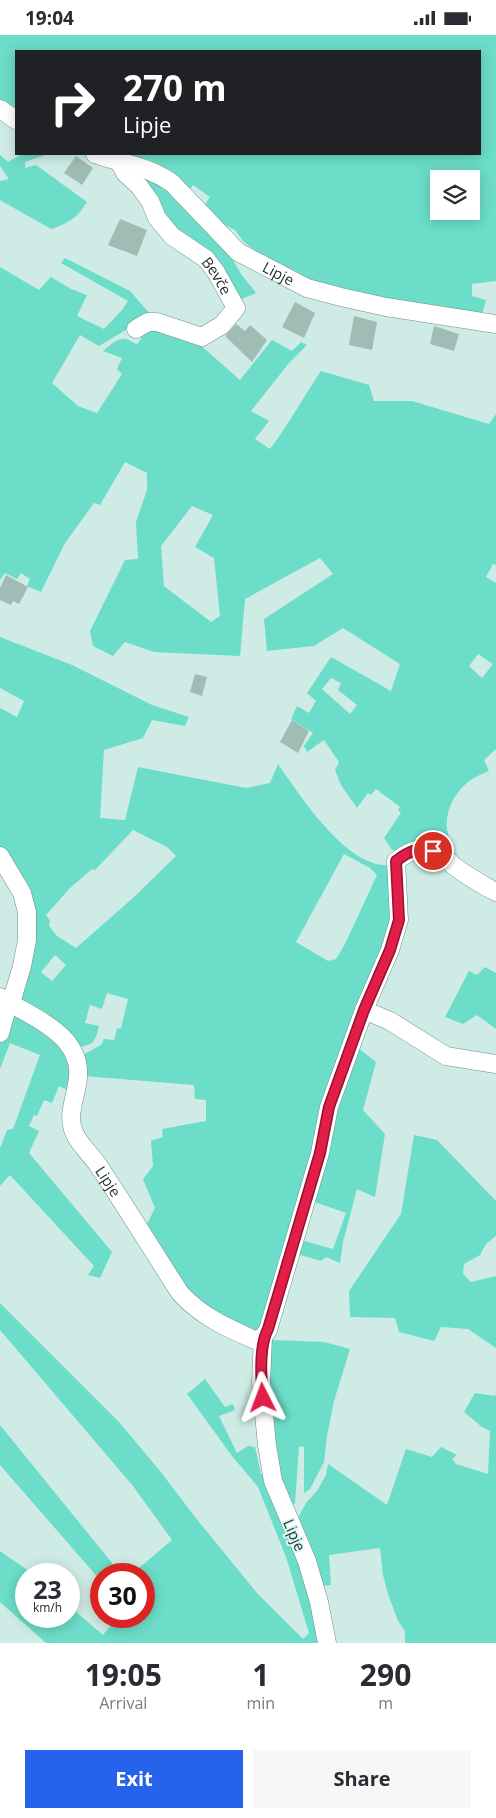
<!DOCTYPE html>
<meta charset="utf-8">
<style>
:root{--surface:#fff;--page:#f7f7f7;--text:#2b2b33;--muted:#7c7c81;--accent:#2563eb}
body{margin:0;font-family:"Open Sans",sans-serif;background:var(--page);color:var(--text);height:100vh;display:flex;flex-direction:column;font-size:19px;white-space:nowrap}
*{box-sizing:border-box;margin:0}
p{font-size:16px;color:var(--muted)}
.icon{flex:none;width:28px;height:28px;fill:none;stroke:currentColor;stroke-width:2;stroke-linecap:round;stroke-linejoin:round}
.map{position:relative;height:1608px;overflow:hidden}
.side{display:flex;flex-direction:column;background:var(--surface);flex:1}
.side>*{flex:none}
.top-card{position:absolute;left:15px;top:15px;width:466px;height:105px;border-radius:0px;box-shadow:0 2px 12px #0003;background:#202124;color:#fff;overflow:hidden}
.controls{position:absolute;left:430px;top:135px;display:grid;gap:10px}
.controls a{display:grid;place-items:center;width:50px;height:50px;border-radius:0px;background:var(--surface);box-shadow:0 2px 12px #0003;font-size:25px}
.speed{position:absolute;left:15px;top:1528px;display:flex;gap:10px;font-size:25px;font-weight:700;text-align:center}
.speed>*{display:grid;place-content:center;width:65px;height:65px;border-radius:50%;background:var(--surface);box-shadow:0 2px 12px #0003;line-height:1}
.speed small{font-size:12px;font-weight:400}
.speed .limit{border:8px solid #d22;background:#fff;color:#111}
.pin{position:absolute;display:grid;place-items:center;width:42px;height:42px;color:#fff;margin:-21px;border:2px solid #fff;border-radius:50%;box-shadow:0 1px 5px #0007}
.me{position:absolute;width:55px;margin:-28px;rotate:357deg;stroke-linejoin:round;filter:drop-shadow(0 0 4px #0008)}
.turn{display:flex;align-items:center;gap:18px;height:105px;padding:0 25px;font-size:22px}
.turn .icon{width:65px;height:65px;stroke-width:2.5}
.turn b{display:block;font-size:35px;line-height:42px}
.eta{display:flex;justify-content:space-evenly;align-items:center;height:85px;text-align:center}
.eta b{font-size:30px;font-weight:700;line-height:35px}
.cta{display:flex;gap:10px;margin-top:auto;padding:10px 25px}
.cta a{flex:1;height:58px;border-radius:0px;background:var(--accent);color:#fff;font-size:20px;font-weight:700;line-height:58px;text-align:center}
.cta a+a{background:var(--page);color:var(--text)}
.status{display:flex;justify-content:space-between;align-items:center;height:35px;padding:0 25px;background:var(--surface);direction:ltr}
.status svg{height:14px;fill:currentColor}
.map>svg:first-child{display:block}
</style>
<div class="status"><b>19:04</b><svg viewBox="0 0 49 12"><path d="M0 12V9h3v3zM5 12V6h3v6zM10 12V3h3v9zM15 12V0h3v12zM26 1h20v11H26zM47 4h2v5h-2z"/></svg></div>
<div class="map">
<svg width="496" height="1608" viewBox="0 0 496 1608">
<rect width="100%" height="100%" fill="#ceece5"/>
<g fill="#6bddc8" fill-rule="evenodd">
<path d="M0,0H496V246L472,249V261L486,265L483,276L476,282L323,252L264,223L243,206L235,195L225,190L219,191L201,175L210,162L193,150L188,158L111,119H480V16H16V77L0,67ZM439,144H471V176H439Z"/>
<path d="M22,119H45V120L25,127V133L36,130L87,167C77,183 69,188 51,194L0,165V146L9,144L0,131V120L8,127Z"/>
<polygon points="142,136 155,140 225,211 241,239 256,258 242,264 235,257 174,192 152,158 139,144"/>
<path d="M65,223L130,256L151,280L99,311L80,300L52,348L78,371L97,378L122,339L117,334L122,323L103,316C109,311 118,302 126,304C130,305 133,308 137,309L141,304V295L146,291L198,308L240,345L272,305L292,316L301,307L307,310L289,328L251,376L269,386L255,404L270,414C289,389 304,361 321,336L369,350L374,366H412L489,389L496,379V530L493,529L486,542L496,548V714L484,725L489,736C482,739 474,742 468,747C453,759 443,780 448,799C450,808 454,817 457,825L392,815L384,803L401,778L398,775L400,772L376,754L371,760L368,758L357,773L341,750L335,735L339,727L324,705L307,717L304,711L313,698L291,684L297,671L309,678L316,666L307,658L331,622L391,656L400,629L343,593L314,611L267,616L264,584L333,539L320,523L245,564L240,621L154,617L125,607L113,621L93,611L90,596L125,525L138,524L136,487L147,455V438L125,427L100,470L94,468L65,508L41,557L27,551L30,544L21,538L17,544L5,538L0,545V232L39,255L51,242L71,254L87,260L77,281L104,294L122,275L128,266L61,228ZM192,471L213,480L195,512L214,523L220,581L211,587L164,551L161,511ZM478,619L493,629L482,643L469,631ZM331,643L341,648L338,655L357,670L350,679L322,654Z"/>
<path d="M0,602L72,630L152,670L189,682L185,691L152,685L143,703L104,715L100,783L125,785L138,732L246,753L270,748L278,729C300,760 347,835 391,830L395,871L259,1300L199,1271L142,1189L148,1187L155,1173L143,1144L153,1131L151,1106L163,1102L162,1094L206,1086V1065L195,1064L194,1050L84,1041L81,1021L101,1010L104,1004L114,1005L117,994L121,993L128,964L107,958L102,974L90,970L85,988L99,991C95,1006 95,1010 78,1012L20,967L31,907L0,813V673L17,682L24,666L0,653ZM133,795L167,812L176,821L133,863L76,913L57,901L49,891L50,886L46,880L69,854L92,834L95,835ZM344,819L370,833L377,840L345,909L336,924L328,926L296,907ZM55,920L66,930L52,946L41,937Z"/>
<polygon points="485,932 496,938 496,994 477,980 463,989 445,982 469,936 477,940"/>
<polygon points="10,972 68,1016 72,1057 59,1051 52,1068 44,1065 37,1081 34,1080 29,1091 39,1096 29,1118 112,1217 100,1243 88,1240 94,1231 10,1140 0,1151 0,1113 7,1095 13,1094 40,1020 10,1008 0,1034 0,1007"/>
<polygon points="357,1012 376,1027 363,1075 385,1099 375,1162 357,1154 343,1207 340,1228 326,1222 321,1226 297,1219 301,1205 333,1214 346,1178 312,1166 327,1107"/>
<polygon points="414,1100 437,1105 496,1166 496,1201 486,1209 480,1220 464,1229 463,1239 471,1247 496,1241 496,1313 468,1294 441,1292 434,1306 399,1297 395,1283 350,1282 349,1256 401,1179"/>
<polygon points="0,1268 119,1387 160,1436 195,1482 257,1558 303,1604 309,1598 286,1522 258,1452 232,1421 187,1359 205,1344 225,1372 233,1369 235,1375 219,1381 237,1418 248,1411 255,1412 261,1439 266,1439 306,1543 319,1608 46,1608 0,1567 0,1516 33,1539 26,1539 26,1581 69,1581 69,1571 103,1600 118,1581 144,1581 144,1539 132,1539 172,1505 133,1451 0,1295"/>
<polygon points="272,1305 324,1307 350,1314 334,1366 327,1401 324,1427 310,1454 304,1458 304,1412 299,1411 295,1469 286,1466 282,1459 266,1367 269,1310"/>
<polygon points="475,1358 495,1361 496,1358 496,1608 405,1608 405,1596 398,1586 388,1559 383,1540 380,1513 329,1520 331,1550 319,1551 298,1495 299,1481 306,1468 317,1456 326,1440 328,1429 387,1470 406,1414 432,1422 441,1412 457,1420 452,1424 456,1429 488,1439 490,1396 482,1392 464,1377"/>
<polygon points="0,1390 121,1539 101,1539 101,1546 0,1430"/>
</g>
<g fill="#9fbcb5">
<polygon points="76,121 93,133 82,150 64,138"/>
<polygon points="120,184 147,195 137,221 108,210"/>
<polygon points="295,267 315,278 304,303 282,292"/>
<polygon points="354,281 377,287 372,315 349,310"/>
<polygon points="236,289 245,296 250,290 267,305 252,327 225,301"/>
<polygon points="434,291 459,299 454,316 430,309"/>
<polygon points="6,540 28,552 19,569 13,566 11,570 0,565 0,553"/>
<polygon points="195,639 207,642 202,661 190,657"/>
<polygon points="292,685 309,696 298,718 280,707"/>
</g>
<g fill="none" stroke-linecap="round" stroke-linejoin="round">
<g stroke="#728e88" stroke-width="19">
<g id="minor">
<polyline points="0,74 16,85"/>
<path id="s1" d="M95,119C123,129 146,130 172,148L238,217L307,253L341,262L386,272L496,289"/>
<path id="s2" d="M119,126L125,138L139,151L150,166L157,183L172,201L206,224L216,237L236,273L222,290L202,302L157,287H148L136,294"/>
<polyline points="0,821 22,858 27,877 27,905 22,931 11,968 7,973 0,998"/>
<path id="s3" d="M0,962C21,976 48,986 66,1006C97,1044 57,1071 77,1103C83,1113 92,1121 98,1130C126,1172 153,1216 180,1258C201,1281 227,1293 255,1305H259L263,1302"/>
<polyline points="364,975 390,986 446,1021 496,1029"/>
<path d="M327,1608L319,1567L307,1526L273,1446L267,1410L261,1347L263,1302L268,1295L320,1118L329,1072L364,975L390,915L399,885L396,826C412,814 426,808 443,821C448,824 451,829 455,832C468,841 482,850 496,857"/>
</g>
</g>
<use href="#minor" stroke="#fff" stroke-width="18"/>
</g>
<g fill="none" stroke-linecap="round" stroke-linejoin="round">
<g stroke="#92132f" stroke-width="12">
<path id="route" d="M263,1363C261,1344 259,1311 268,1294L320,1118L329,1072L364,975L390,915L399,885L396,826C409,816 418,812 433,816"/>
</g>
<use href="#route" stroke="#e11d48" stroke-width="9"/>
</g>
<g text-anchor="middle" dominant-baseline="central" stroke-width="4" stroke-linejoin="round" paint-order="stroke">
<g font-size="15" fill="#293532" stroke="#dbf9f2">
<text stroke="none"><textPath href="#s1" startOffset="224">Lipje</textPath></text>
<text stroke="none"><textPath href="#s2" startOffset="154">Bevče</textPath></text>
<text stroke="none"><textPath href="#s3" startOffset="235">Lipje</textPath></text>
<text transform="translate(295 1500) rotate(66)">Lipje</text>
</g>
</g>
</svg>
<div class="controls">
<a><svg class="icon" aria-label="layers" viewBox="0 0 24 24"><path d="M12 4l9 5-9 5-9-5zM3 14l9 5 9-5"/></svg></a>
</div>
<div class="speed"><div>23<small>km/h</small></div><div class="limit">30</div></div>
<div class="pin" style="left:433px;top:816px;background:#d93025"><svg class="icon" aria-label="arrive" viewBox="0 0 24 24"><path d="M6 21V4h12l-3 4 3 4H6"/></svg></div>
<svg class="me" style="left:263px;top:1363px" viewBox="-20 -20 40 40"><path d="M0-17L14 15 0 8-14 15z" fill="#e11d48" stroke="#fff" stroke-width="4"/></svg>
<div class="top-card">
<div class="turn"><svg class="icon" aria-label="right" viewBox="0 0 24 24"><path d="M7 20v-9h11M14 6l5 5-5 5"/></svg><div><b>270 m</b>Lipje</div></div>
</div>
</div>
<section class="side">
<div class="eta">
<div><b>19:05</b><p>Arrival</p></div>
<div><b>1</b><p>min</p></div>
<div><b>290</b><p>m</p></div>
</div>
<div class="cta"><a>Exit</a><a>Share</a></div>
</section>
